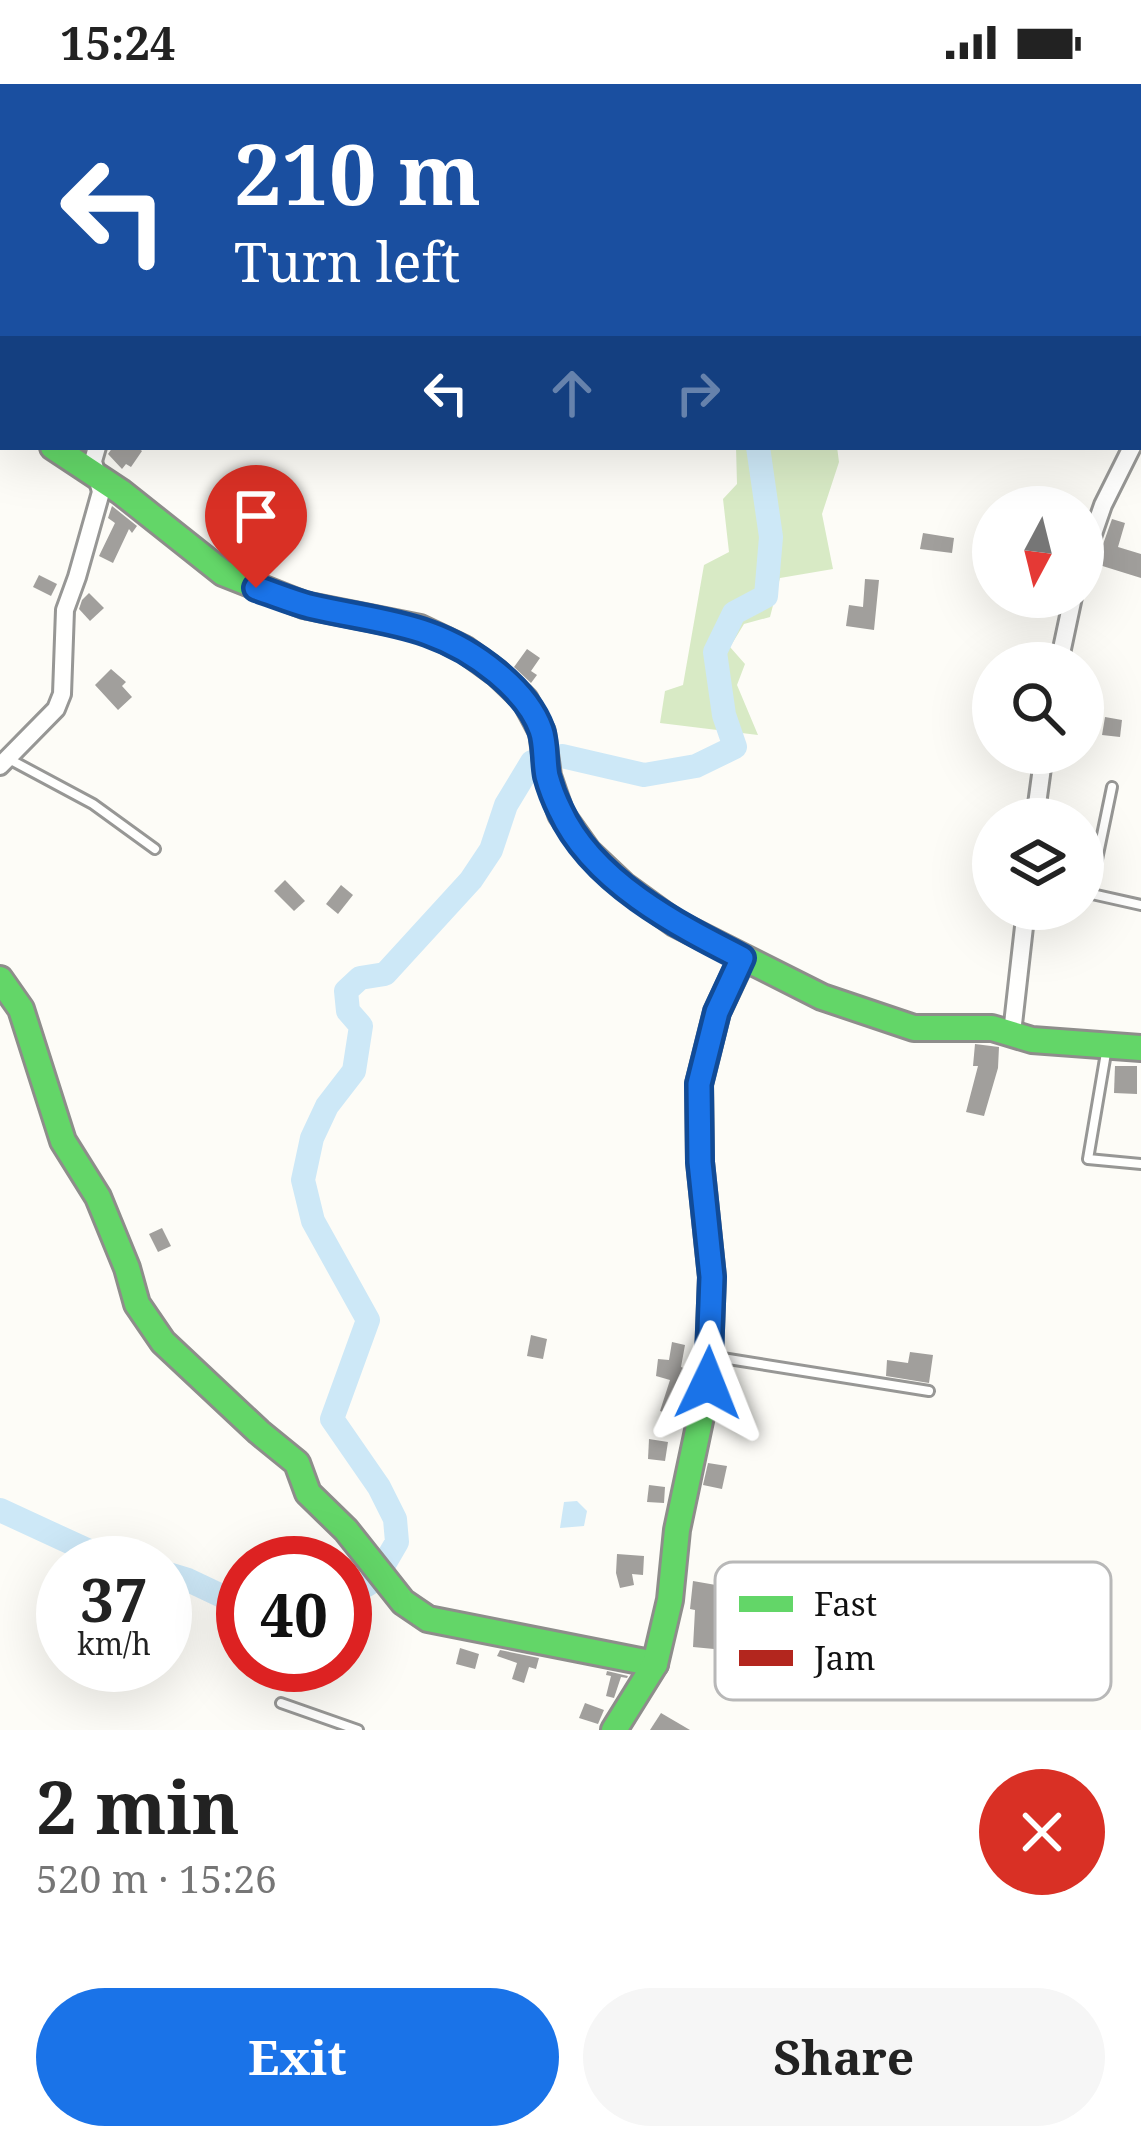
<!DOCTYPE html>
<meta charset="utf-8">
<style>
:root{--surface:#fff;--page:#f6f6f6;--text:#222;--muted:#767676;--accent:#1a73e8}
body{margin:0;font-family:"Noto Serif",serif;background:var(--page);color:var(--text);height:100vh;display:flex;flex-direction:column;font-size:45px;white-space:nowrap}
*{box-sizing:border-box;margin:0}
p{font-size:39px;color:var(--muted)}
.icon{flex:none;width:66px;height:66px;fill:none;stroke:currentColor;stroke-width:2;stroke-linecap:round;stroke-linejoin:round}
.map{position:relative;height:1646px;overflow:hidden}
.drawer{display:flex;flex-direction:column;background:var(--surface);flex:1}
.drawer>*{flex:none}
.guide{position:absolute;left:0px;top:0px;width:1143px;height:366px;box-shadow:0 12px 48px #0002;background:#1a4fa0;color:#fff;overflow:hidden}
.needle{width:78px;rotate:187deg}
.fabs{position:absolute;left:972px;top:402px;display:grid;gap:24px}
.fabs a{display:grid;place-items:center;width:132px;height:132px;border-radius:50%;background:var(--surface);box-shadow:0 12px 48px #0002;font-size:60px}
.speed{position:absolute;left:36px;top:1452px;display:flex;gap:24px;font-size:60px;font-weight:700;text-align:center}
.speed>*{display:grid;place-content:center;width:156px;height:156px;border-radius:50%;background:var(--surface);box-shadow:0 12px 48px #0002;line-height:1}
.speed small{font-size:30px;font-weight:400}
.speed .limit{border:18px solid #d22;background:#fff;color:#111}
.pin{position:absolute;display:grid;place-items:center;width:102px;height:102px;color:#fff;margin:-123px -51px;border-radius:50% 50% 50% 0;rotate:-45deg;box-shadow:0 0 12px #0007}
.pin .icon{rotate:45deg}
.me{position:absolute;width:132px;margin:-66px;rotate:2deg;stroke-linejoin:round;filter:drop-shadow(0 0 9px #0008)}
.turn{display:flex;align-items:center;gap:42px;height:252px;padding:0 36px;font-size:54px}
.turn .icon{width:156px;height:156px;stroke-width:2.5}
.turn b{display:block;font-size:84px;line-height:102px}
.lanes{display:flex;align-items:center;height:114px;padding:0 36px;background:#0003;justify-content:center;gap:60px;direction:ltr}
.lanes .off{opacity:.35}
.round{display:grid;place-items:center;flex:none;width:126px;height:126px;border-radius:63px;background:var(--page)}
.overview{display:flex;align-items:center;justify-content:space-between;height:204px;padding:0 36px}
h1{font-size:72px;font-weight:700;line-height:90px}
.primary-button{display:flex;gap:24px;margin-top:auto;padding:24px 36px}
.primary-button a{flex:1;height:138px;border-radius:72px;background:var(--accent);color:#fff;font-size:48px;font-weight:700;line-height:138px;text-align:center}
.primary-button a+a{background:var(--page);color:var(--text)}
.status{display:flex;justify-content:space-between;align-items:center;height:84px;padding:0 60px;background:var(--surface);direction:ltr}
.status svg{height:33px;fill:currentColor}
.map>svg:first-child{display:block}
</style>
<div class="status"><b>15:24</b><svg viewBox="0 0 49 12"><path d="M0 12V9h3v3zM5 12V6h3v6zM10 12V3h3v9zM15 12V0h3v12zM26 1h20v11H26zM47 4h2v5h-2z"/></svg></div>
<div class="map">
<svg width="1141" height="1646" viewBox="0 0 1141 1646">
<rect width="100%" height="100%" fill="#fdfcf7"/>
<polygon fill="#d8eac5" points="736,363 837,363 839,378 822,430 833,485 780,494 770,533 744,540 730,563 745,580 737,601 758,651 660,639 665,607 683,601 704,481 729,468 723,415 737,400"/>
<polygon fill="#cde8f7" points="577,1417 587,1427 584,1442 560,1444 564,1418"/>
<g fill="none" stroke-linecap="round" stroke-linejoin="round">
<g stroke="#cde8f7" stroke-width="24">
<polyline points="915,0 916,3"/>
<polyline points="0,1426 89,1467 132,1479"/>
<polyline points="165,1489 188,1496 243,1522"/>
<polyline points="345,1514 375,1496 397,1458 395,1435 379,1403 332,1335 368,1236 313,1137 303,1096 312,1054 327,1022 354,987 361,942 348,927 346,907 360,894 385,890 471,796 491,766 506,721 532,678 562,672 644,691 696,682 735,663 724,631 715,568 734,529 766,512 771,453 758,363"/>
</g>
</g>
<g fill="#a19f9c">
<polygon points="113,363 137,363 142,367 131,383 126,380 122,385 108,370"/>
<polygon points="112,422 137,442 132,449 129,445 113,479 99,472 115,439 108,434"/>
<polygon points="1112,435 1125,439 1118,463 1141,470 1141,494 1096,480"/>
<polygon points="923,449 954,454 952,469 920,465"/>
<polygon points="39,491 57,500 51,512 33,503"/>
<polygon points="865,495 879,496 874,546 846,542 849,521 863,523"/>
<polygon points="89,509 104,524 90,537 79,525 82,516"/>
<polygon points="527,565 540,574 531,587 537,591 531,599 514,583"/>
<polygon points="111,585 126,598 122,602 132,613 118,626 95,601"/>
<polygon points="1105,633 1122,636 1120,653 1102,651"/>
<polygon points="285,796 305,817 294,827 274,807"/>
<polygon points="341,801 353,811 338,830 326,820"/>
<polygon points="975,960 999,963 998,984 984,1032 966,1028 978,982 973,982"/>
<polygon points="1115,982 1137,982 1137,1010 1114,1009"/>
<polygon points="162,1144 171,1162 158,1168 149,1150"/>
<polygon points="531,1251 547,1255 543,1275 527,1272"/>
<polygon points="672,1258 685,1261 681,1283 690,1286 675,1332 660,1327 670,1296 656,1292 658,1275 669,1276"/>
<polygon points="910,1268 933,1271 929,1299 886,1292 887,1276 908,1279"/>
<polygon points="649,1355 668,1358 665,1377 648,1375"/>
<polygon points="708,1379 727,1382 722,1405 703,1401"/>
<polygon points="649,1401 665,1403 664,1419 647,1418"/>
<polygon points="617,1470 644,1472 643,1491 632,1490 634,1501 620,1504 616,1489"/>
<polygon points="693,1497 733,1504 731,1516 718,1515 714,1565 693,1563 695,1526 690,1525"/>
<polygon points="460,1564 479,1570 475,1585 456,1580"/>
<polygon points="500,1566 539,1574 536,1585 529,1583 524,1599 512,1595 517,1579 497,1572"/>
<polygon points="607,1587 628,1592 627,1594 621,1593 614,1614 606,1612 611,1592 606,1591"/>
<polygon points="585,1619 604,1626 598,1640 579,1634"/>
<polygon points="661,1629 690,1646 650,1646"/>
</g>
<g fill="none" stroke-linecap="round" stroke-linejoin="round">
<g stroke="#979795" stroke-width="14">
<g id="lane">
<polyline points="9,675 93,720 155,765"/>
<polyline points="1083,808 1141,821"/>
<polyline points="1090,809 1112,703"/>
<polyline points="1107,963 1088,1075 1141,1080"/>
<polyline points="716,1273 929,1307"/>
<polyline points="281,1619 358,1646"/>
</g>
</g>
<g stroke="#979795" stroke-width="22">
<g id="street">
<polyline points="592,3 593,0"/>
<polyline points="0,335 3,336"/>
<polyline points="1083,479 1103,421 1132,363"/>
<polyline points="1059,579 1073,513"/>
<polyline points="0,682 56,625 62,610 65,526 77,493 101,408 93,377 97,363"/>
<polyline points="1035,735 1044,669"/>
<polyline points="1012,949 1026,825"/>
</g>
</g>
<g stroke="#8e8d8b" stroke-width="30">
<g id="fast">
<polyline points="764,0 770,3"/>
<polyline points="53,363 121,408 223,489 304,521 420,544 464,565 497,589 525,616 542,648 548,692 561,730 588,768 624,802 675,839 822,913 914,944 992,944 1032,956 1141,964"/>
<polyline points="0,895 21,925 63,1057 98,1113 127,1184 137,1220 163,1258 259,1348 297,1379 308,1409 346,1446 403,1518 428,1535 655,1580"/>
<polyline points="614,1646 655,1580 670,1516 677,1446 708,1299 712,1193 700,1078 699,1000 717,928 742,875"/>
</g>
</g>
<g stroke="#8e8d8b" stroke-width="30">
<polyline id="jam" points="1140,329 1141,330"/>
</g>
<use href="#lane" stroke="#fffffe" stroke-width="8"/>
<use href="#street" stroke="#fffffe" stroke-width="16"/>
<use href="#fast" stroke="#63d668" stroke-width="24"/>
<use href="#jam" stroke="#b3261e" stroke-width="24"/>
</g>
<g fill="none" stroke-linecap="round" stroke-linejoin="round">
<g stroke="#114b97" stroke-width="30">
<path id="route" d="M256,504C274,510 291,517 309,522C381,539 436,538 497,589C515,604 533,623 541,646C546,660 544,677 547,692C550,703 555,716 560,726C592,797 677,841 742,874L717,928L699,1000L700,1078L712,1193L708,1299"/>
</g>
<use href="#route" stroke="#1a73e8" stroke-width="21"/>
</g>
<rect x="715" y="1478" width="396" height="138" rx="18" fill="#fff" stroke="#b8b8b8" stroke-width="3"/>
<rect x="739" y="1512" width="54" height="16" fill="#63d668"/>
<rect x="739" y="1566" width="54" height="16" fill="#b3261e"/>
<g font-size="33" fill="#111">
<text x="814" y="1532">Fast</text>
<text x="814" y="1586">Jam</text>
</g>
</svg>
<div class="fabs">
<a><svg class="needle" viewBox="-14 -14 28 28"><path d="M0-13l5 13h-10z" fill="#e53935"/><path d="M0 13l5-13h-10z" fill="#767676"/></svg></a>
<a><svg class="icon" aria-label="search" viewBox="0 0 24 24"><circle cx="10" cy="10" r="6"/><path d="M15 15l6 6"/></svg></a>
<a><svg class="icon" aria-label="layers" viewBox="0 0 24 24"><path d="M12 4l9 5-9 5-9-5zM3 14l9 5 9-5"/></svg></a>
</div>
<div class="speed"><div>37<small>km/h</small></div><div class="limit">40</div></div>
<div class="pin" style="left:256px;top:504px;background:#d93025"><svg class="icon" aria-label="arrive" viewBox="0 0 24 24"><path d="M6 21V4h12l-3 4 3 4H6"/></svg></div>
<svg class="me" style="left:708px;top:1299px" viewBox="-20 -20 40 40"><path d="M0-17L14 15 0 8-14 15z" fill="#1a73e8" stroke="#fff" stroke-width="4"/></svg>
<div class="guide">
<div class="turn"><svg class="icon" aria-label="left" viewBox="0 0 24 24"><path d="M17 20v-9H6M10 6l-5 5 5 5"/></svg><div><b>210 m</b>Turn left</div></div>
<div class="lanes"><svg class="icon" aria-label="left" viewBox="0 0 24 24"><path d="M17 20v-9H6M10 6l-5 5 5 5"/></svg><svg class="icon off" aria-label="ahead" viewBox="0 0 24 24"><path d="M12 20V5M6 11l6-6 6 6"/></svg><svg class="icon off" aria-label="right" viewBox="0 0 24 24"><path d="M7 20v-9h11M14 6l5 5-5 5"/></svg></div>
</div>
</div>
<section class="drawer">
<div class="overview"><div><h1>2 min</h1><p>520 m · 15:26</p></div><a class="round" style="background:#d93025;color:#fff"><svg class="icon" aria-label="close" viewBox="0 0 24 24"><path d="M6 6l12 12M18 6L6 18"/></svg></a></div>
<div class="primary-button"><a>Exit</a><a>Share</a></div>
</section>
